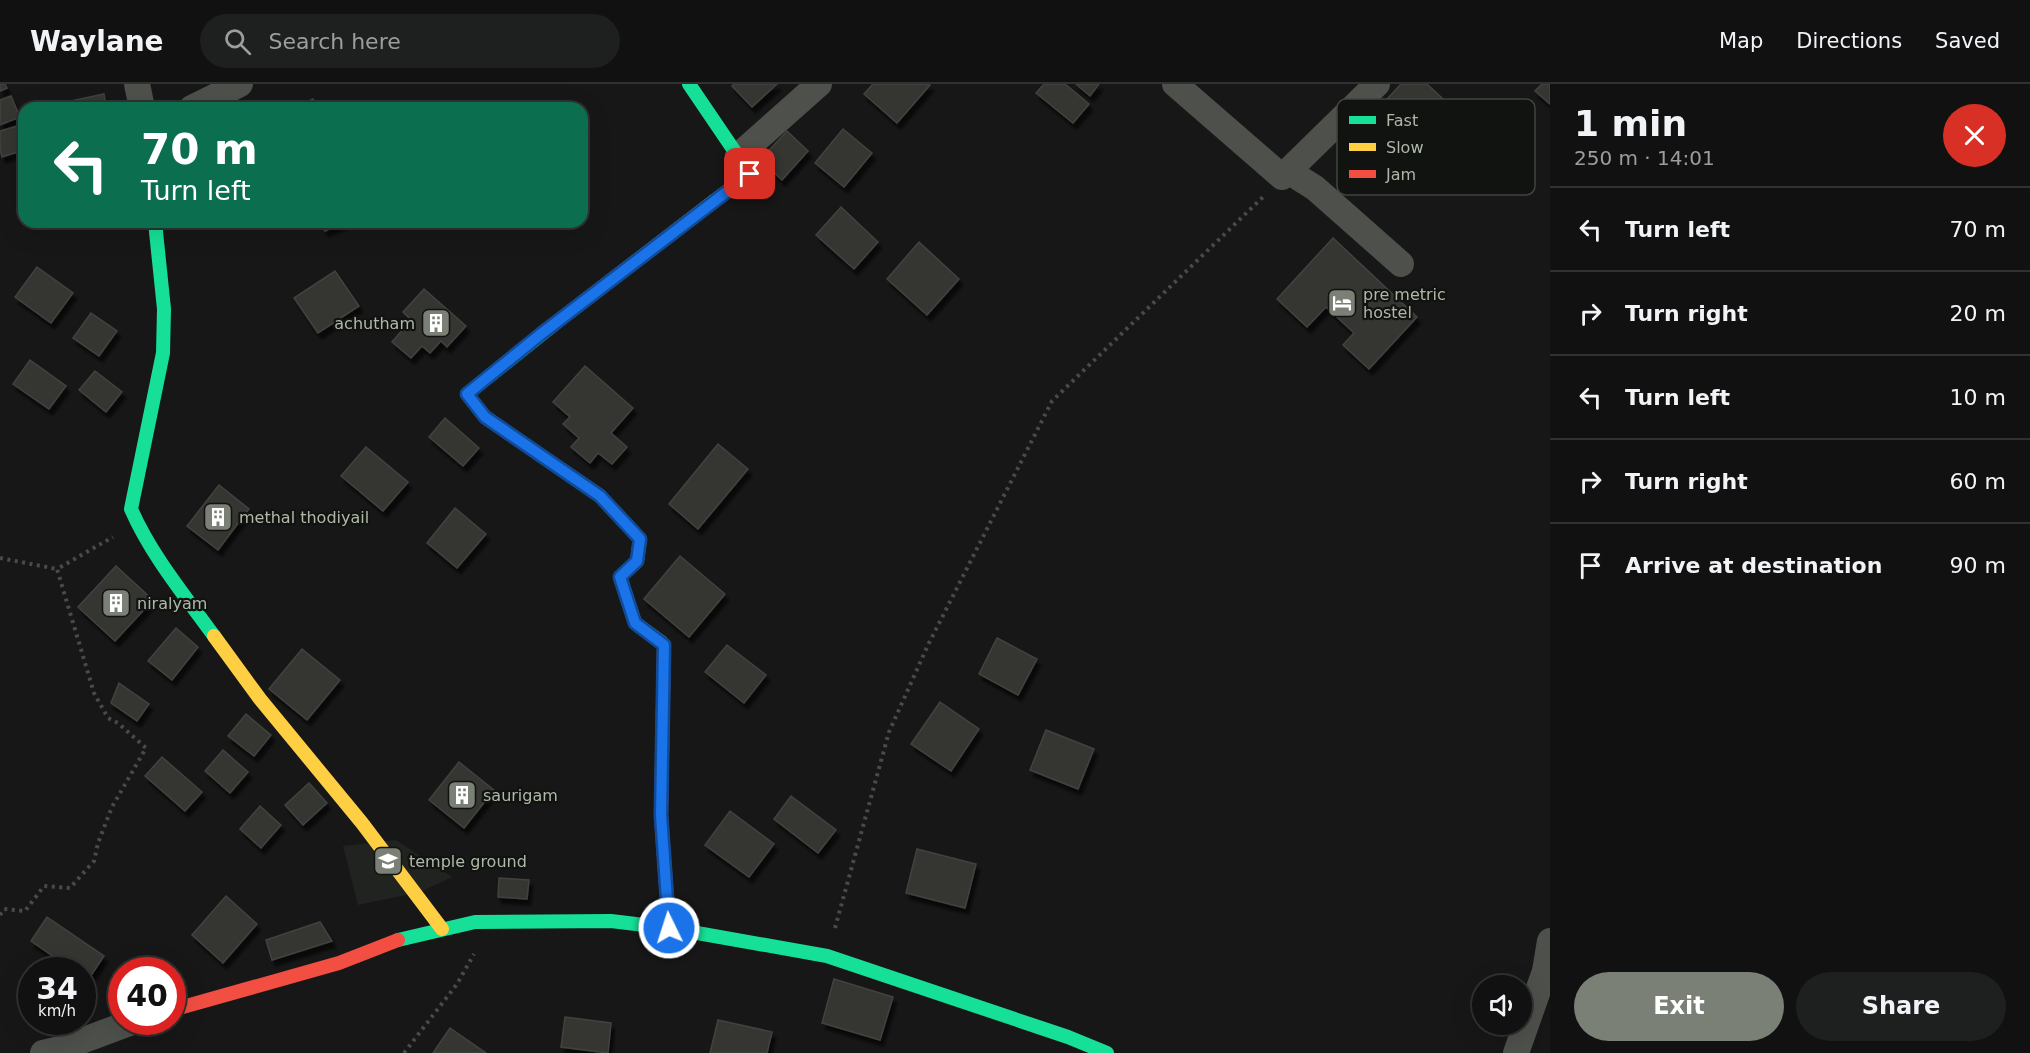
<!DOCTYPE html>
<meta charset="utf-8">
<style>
:root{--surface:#111;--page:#1e1f1f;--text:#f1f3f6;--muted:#9c9d9f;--line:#303131;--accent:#7a8075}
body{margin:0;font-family:"DejaVu Sans",sans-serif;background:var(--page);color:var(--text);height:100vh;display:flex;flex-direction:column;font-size:22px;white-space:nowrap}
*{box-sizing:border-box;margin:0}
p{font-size:20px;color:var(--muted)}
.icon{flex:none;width:33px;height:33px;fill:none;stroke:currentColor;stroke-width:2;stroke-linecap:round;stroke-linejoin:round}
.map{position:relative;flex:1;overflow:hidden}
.side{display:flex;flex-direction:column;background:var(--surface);width:480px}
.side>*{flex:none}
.banner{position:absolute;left:18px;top:18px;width:570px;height:126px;border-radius:18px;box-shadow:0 6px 24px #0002,0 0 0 2px var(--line);background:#0b6e4f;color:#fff;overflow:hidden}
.tools{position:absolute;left:1472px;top:891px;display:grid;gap:12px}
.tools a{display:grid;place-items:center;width:60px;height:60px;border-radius:50%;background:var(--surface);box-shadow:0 6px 24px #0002,0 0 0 2px var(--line);font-size:30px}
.speed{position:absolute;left:18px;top:873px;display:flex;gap:12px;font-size:30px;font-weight:700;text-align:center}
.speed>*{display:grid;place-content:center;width:78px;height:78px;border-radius:50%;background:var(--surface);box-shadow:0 6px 24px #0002,0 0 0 2px var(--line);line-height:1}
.speed small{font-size:15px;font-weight:400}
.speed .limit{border:9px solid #d22;background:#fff;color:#111}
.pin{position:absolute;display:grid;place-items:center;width:51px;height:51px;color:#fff;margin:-26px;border-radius:12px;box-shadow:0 3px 9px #0006}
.me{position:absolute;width:66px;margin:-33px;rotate:356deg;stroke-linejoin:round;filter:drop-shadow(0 0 4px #0008)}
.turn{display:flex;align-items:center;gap:21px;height:126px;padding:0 24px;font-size:27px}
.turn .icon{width:78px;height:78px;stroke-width:2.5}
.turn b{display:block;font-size:42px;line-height:51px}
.round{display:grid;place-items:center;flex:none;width:63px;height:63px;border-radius:32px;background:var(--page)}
.headline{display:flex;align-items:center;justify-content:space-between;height:102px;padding:0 24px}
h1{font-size:36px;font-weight:700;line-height:45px}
.button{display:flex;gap:12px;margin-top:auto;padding:12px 24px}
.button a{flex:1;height:69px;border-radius:36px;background:var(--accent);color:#fff;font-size:24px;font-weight:700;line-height:69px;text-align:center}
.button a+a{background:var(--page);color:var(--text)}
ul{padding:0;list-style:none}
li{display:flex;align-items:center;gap:18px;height:84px;padding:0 24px;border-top:2px solid var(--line)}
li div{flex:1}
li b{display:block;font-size:22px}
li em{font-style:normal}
header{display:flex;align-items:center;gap:36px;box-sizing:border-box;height:84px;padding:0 30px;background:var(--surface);border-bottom:2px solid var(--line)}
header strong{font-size:28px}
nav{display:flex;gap:33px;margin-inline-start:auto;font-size:21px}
.search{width:420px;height:54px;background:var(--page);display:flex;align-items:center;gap:15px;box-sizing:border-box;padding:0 21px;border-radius:33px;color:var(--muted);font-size:22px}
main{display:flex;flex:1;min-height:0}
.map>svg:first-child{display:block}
</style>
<header>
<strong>Waylane</strong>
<div class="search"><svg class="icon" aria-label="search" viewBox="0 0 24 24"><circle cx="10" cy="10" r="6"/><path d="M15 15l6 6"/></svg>Search here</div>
<nav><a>Map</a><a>Directions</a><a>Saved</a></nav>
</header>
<main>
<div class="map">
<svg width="1550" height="969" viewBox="0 0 1550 969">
<defs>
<filter id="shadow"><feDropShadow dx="3.5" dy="6" stdDeviation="1.5" flood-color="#0009"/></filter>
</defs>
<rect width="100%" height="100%" fill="#171717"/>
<polygon fill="#212321" points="396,756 452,793 420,808 358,821 343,762"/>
<g fill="#343533" stroke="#41433f" stroke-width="1.5" filter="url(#shadow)">
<polygon points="0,0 5,0 7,4 0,7"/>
<polygon points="734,0 777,0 752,23 732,2"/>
<polygon points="873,0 929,0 930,1 897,39 864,10"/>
<polygon points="1044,0 1065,0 1089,20 1073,39 1036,9"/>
<polygon points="1076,0 1099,0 1090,12"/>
<polygon points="1401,0 1427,0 1442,14 1406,54 1376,27"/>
<polygon points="1542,0 1550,0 1550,20 1535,7"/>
<polygon points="104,10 106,24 67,24 66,18"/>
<polygon points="11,12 20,33 0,41 0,16"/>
<polygon points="313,15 318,24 294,24"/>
<polygon points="24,40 24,66 2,73 0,65 0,47"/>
<polygon points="843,45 872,69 844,103 815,79"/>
<polygon points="787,47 808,67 782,96 760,76"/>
<polygon points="841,123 878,158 854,185 816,151"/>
<polygon points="321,138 345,138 325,147"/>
<polygon points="1333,154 1417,233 1369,285 1343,261 1354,249 1326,223 1307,243 1277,215"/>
<polygon points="919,158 959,195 927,231 887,195"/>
<polygon points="37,183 73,209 51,239 15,213"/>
<polygon points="335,187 359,222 318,249 294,214"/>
<polygon points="424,205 466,242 447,263 441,257 430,269 422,262 411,274 392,258 411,236 403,228"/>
<polygon points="91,229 117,247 99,272 73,254"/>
<polygon points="30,276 66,302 49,325 13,300"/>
<polygon points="585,282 633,324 611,349 627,363 612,380 598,369 590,379 571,363 579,354 563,340 570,333 553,318"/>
<polygon points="95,287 122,308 106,328 79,306"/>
<polygon points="445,334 479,364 463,382 429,353"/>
<polygon points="718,360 748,385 698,445 669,420"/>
<polygon points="366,363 408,398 383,427 341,392"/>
<polygon points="219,401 249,425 218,466 187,442"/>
<polygon points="455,424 486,450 457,484 427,459"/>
<polygon points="680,472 725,510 689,553 644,515"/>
<polygon points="116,482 153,516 115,557 78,523"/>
<polygon points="176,544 198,563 172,596 148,577"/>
<polygon points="997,554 1037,575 1018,611 979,590"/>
<polygon points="727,561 766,591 744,619 705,588"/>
<polygon points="302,565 340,596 307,636 269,605"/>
<polygon points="119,599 149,620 137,637 111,619"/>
<polygon points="940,618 979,645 951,687 911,660"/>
<polygon points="246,630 271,651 254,672 228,652"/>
<polygon points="1046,646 1094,665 1078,705 1030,686"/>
<polygon points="223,666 248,688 230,709 205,687"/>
<polygon points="162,673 202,708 185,727 145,692"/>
<polygon points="459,678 494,706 464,744 429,716"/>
<polygon points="309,699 327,719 303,741 285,721"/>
<polygon points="791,712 836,746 818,769 774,735"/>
<polygon points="260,722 281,741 261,764 240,745"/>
<polygon points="730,727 774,760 749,793 705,761"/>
<polygon points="917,765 976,780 965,824 906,809"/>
<polygon points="499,794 529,796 527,815 498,813"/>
<polygon points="226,812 257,840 223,879 192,851"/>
<polygon points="47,833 104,872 88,896 82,893 82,886 73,886 31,857"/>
<polygon points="320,838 332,857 272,876 266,856"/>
<polygon points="834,895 893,913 880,956 822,939"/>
<polygon points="565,933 611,939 608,969 561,963"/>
<polygon points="718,936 772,948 767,969 710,969"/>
<polygon points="450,944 486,969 433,969"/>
</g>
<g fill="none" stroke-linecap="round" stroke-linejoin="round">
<g stroke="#484b47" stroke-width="4" stroke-dasharray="3 4.5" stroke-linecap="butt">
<polyline points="0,474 57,485"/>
<polyline points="0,831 4,825 25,827 44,802 70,804 94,777 98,759 112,723 146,664 118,639 108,634 94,609 57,485 113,453"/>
<polyline points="835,844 889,648 928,561 1052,317 1265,111"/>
<polyline points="404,969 457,900 474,870"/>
</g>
<g stroke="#4d504b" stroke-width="26">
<polyline points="137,0 142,24"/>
<polyline points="1175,0 1282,93 1377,0"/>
<polyline points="192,24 240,0"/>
<polyline points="738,72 819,0"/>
<polyline points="1288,87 1315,104 1401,180"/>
<polyline points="43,969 60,965 132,938"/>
<polyline points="1516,969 1545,887 1550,857"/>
</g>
<g stroke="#16e098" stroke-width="14">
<polyline points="689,0 750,90 714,117"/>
<path d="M155,138L164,225L163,269L131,425C151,471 185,512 214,552"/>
<polyline points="562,234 467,310 485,333 600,412 640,455 637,477 620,493 635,539 661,558"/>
<polyline points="398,856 475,838 611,837 669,844 827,872 1068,953 1107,969"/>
</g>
<g stroke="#ffcf43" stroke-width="14">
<polyline points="562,234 714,117"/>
<polyline points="214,552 260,615 362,739 442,845"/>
</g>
<g stroke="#f24e42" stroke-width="14">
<polyline points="661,558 664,561 661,731 669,844"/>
<polyline points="172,926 339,879 398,856"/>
</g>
</g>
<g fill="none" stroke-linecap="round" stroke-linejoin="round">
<g stroke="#114b97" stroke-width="15">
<polyline id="route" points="669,844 661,731 664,561 635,539 620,493 637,477 640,455 600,412 485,333 467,310 541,250 750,90"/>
</g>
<use href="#route" stroke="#1a73e8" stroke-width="10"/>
</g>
<defs>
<g id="hotel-square" transform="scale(1.5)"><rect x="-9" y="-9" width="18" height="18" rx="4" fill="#7a8075" stroke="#111311"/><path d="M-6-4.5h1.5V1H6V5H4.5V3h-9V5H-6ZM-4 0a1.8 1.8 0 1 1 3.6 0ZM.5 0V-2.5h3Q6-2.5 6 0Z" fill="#fff"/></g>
<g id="building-square" transform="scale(1.5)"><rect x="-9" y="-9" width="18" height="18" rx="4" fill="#7a8075" stroke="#111311"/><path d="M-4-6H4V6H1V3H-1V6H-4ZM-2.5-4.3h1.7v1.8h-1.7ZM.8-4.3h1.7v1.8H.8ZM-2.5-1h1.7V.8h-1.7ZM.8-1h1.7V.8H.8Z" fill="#fff"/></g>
<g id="school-square" transform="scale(1.5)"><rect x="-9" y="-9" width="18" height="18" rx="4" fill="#7a8075" stroke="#111311"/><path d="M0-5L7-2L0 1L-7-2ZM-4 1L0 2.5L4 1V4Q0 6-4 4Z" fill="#fff"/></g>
</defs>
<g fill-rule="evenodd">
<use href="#hotel-square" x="1342" y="219"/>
<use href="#building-square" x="436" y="239"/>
<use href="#building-square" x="218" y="433"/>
<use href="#building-square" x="116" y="519"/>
<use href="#building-square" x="462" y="711"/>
<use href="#school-square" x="388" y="777"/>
</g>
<g text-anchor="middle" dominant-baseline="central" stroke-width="4.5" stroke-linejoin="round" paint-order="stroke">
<g font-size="16" fill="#afb8a8" stroke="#111311" text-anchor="start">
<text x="1363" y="210">pre metric<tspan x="1363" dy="18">hostel</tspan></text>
<text x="415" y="239" text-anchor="end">achutham</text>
<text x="239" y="433">methal thodiyail</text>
<text x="137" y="519">niralyam</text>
<text x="483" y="711">saurigam</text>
<text x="409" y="777">temple ground</text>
</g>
</g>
<rect x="1337" y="15" width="198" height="96" rx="9" fill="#111311" stroke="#40453e" stroke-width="1.5"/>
<rect x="1349" y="32" width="27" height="8" fill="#16e098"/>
<rect x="1349" y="59" width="27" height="8" fill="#ffcf43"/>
<rect x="1349" y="86" width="27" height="8" fill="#f24e42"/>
<g font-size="16" fill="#afb8a8">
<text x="1386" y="42">Fast</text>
<text x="1386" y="69">Slow</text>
<text x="1386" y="96">Jam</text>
</g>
</svg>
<div class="tools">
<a><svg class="icon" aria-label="sound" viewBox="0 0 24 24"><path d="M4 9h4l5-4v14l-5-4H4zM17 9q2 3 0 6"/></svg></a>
</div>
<div class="speed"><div>34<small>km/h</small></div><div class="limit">40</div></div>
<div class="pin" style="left:750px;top:90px;background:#d93025"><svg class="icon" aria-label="arrive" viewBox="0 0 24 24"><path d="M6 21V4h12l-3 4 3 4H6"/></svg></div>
<svg class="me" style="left:669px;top:844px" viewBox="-20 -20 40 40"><circle r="17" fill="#1a73e8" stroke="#fff" stroke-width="3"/><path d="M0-11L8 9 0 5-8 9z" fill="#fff"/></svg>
<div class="banner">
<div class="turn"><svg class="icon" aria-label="left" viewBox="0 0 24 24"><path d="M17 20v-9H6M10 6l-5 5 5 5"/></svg><div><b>70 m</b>Turn left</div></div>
</div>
</div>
<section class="side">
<div class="headline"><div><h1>1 min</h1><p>250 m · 14:01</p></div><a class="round" style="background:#d93025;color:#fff"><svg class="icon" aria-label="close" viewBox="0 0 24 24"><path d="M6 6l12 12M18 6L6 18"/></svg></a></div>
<ul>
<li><svg class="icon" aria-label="left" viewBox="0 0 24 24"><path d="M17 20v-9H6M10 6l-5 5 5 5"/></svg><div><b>Turn left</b></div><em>70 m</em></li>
<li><svg class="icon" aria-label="right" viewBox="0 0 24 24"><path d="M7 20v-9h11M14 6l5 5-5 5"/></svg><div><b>Turn right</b></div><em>20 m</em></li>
<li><svg class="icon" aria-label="left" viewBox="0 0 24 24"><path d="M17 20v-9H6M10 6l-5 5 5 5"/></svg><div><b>Turn left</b></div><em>10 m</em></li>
<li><svg class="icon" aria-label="right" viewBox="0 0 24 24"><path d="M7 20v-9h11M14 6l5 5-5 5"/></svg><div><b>Turn right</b></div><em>60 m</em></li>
<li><svg class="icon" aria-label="arrive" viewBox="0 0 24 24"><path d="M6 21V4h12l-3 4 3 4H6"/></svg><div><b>Arrive at destination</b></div><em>90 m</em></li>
</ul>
<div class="button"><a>Exit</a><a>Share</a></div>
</section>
</main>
